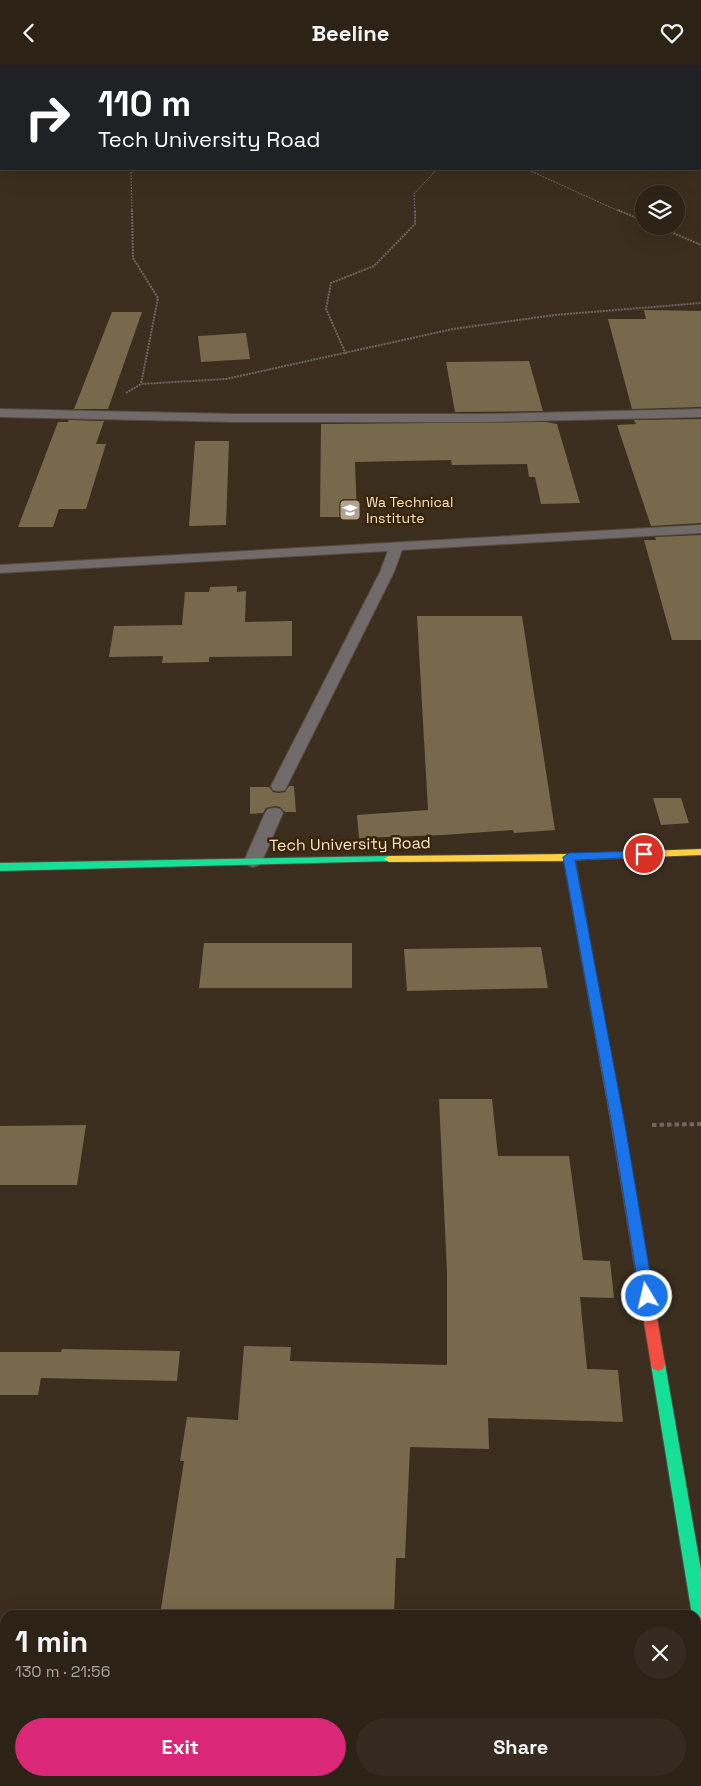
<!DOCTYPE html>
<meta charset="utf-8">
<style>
:root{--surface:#2c2216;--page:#342a1f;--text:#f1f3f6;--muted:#a6a4a1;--line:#483f35;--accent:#db2777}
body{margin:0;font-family:"Space Grotesk",sans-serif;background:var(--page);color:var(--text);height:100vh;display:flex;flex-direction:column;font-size:19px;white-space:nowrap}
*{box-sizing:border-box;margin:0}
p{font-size:16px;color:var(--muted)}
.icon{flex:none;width:28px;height:28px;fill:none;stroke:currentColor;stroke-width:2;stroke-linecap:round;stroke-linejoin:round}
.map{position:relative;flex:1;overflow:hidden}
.panel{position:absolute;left:0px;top:1545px;width:701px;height:176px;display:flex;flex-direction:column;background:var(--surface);border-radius:15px 15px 0 0;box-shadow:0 5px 20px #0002,0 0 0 1px var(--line)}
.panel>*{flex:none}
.top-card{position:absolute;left:0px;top:0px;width:701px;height:105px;box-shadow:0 5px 20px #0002,0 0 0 1px var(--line);background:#202124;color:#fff;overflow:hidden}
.buttons{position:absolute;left:635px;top:120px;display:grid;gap:10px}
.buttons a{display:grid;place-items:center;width:50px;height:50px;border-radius:50%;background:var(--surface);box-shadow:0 5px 20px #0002,0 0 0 1px var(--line);font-size:25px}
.pin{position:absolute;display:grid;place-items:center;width:42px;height:42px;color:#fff;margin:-21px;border:2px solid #fff;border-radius:50%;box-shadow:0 1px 5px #0007}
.me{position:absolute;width:55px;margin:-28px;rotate:351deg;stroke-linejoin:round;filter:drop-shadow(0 0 4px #0008)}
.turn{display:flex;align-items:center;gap:18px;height:105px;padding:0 15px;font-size:22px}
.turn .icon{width:65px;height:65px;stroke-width:2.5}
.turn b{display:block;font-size:35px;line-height:42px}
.round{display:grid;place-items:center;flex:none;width:52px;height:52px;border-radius:26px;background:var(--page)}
.summary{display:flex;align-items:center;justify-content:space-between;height:85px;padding:0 15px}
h1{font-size:30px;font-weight:600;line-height:38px}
.primary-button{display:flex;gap:10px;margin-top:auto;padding:10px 15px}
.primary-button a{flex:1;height:58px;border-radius:30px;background:var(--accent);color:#fff;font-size:20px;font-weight:600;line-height:58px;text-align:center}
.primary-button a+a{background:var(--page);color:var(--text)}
header{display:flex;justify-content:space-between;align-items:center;height:65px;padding:0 15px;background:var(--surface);font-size:22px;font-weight:600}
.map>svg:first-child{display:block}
</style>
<header><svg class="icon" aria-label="back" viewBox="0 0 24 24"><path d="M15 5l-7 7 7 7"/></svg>Beeline<svg class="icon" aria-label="heart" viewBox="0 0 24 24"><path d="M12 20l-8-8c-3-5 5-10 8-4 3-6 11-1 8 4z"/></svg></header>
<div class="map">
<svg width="701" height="1721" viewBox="0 0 701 1721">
<rect width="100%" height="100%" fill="#3b2e1e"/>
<g fill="#77694b">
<polygon points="644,245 701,246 701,342 632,344 608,254 646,254"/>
<polygon points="112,247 142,247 108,344 74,344"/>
<polygon points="246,268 250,294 201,297 198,271"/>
<polygon points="529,296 543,346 455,347 446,297"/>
<polygon points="701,354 701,458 651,461 617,360 636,359 634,355"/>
<polygon points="69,355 104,356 96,379 106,379 86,444 59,444 53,462 18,462 58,357 68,357"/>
<polygon points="546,357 557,359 580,438 541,439 535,412 529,412 527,399 452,400 451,395 355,397 357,452 320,452 321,359"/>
<polygon points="195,376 229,376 226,460 189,461"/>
<polygon points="701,470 701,575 672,575 644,475 656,475 655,472"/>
<polygon points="237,521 237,527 246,526 245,557 292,556 292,591 209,592 209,597 162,598 163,591 109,592 114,561 182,560 185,527 209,527 210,522"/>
<polygon points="417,551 522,551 555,765 514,768 513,765 443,770 359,773 357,750 428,745"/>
<polygon points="289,721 294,721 296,747 285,747 280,742 274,741 266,743 263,748 250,749 250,722 269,722 273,727 279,728 285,727"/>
<polygon points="653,733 681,733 689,758 661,760"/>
<polygon points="204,878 352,878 352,923 199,923"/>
<polygon points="541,882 548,923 407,926 404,884"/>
<polygon points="439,1034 492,1034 498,1091 569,1091 583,1195 610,1196 614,1233 580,1232 587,1304 618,1305 623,1357 488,1353 489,1384 410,1382 405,1493 396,1493 394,1550 160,1550 184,1396 180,1396 187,1352 238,1355 244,1281 291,1282 290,1296 447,1300 447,1208"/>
<polygon points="86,1060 77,1120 0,1120 0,1061"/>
<polygon points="62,1284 180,1286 177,1316 41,1313 38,1330 0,1330 0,1287 61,1287"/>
</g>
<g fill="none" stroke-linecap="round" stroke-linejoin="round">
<g stroke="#564a3d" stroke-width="2">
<g id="lane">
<polygon points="0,344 235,349 483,349 701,344 701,352 483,357 235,357 0,352"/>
<polygon points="701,460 701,468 402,485 394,507 285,725 279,726 273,725 271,721 380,507 388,486 0,508 0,500"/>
<polygon points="274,743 280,744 283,748 262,796 259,800 253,802 247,800 244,796 265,748 268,744"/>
</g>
</g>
<g stroke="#564a3d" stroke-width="1">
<g id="street">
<polygon points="0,1683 5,1683 5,1716 22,1716 21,1721 0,1721"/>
<rect x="34" y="1716" width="44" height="5"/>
</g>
</g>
<g stroke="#564a3d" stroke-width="2">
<g id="fast">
<polygon points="389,791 393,792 394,794 393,796 0,806 0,798"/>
<polygon points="658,1292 663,1294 665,1299 701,1505 701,1562 696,1560 696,1550 692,1550 651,1299 653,1294"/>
</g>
</g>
<g stroke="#564a3d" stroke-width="2">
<polygon id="slow" points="701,784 701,790 575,795 622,1051 621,1054 616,1056 611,1054 610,1051 564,796 389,797 384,794 389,791 569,789"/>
</g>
<g stroke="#564a3d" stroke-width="2">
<polygon id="jam" points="616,1046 621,1048 622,1051 665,1299 663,1304 658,1306 653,1304 651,1299 610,1051 611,1048"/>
</g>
<g stroke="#6d6662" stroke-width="1" stroke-dasharray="2 1" stroke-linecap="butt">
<polyline points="388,1 391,0"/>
<polyline points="131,104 132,147"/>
<polyline points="526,104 621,147"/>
<polyline points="415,147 414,129 437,104"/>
</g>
<g stroke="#6d6662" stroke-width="2" stroke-dasharray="2 1" stroke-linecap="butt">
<polyline points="132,145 133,193 158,233 141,319"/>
<polyline points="618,145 644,156"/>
<polyline points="657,161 701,180"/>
<polyline points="346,289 326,244 331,218 374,201 415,159 415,145"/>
<polyline points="126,328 141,319 226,314 453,264 555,250 701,238"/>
</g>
<polyline stroke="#6d6662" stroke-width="4" stroke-dasharray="4.5 3" stroke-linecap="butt" points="652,1060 701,1059"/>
<use href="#lane" fill="#706a6a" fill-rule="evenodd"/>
<use href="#street" fill="#706a6a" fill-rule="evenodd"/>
<use href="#fast" fill="#16e098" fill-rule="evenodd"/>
<use href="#slow" fill="#ffcf43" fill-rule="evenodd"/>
<use href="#jam" fill="#f24e42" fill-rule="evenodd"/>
</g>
<polygon fill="#1a73e8" stroke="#114b97" points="644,786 650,789 648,792 575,795 625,1060 654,1231 652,1235 647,1237 642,1235 640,1231 612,1060 563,792 569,788"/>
<defs>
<g id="school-square" transform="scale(1.125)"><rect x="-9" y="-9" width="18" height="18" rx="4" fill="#b1a292" stroke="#3c2506"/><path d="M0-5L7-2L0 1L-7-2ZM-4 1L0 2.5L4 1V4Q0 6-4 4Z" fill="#fff"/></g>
</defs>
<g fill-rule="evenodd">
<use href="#school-square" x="350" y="445"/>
</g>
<g text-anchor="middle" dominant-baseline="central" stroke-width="5" stroke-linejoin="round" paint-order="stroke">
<g font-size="14" fill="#f1e1d1" stroke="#3c2506" text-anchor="start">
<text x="366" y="437">Wa Technical<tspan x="366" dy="16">Institute</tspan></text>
</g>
<g font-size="16" fill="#f1e1d1" stroke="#3c2506">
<text transform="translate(350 779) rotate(-1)">Tech University Road</text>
</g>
</g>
</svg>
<div class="buttons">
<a><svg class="icon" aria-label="layers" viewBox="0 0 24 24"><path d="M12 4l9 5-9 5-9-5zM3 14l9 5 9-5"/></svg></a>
</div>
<div class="pin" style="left:644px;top:789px;background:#d93025"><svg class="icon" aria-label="arrive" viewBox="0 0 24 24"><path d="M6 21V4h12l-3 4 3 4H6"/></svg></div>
<svg class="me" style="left:647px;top:1231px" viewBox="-20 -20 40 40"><circle r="17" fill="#1a73e8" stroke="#fff" stroke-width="3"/><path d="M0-11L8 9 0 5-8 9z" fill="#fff"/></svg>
<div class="top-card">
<div class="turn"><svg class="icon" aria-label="right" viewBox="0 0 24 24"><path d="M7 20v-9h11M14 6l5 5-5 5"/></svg><div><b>110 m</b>Tech University Road</div></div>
</div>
<section class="panel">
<div class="summary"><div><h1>1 min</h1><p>130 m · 21:56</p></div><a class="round"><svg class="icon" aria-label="close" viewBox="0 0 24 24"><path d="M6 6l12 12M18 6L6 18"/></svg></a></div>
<div class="primary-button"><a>Exit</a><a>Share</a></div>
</section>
</div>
